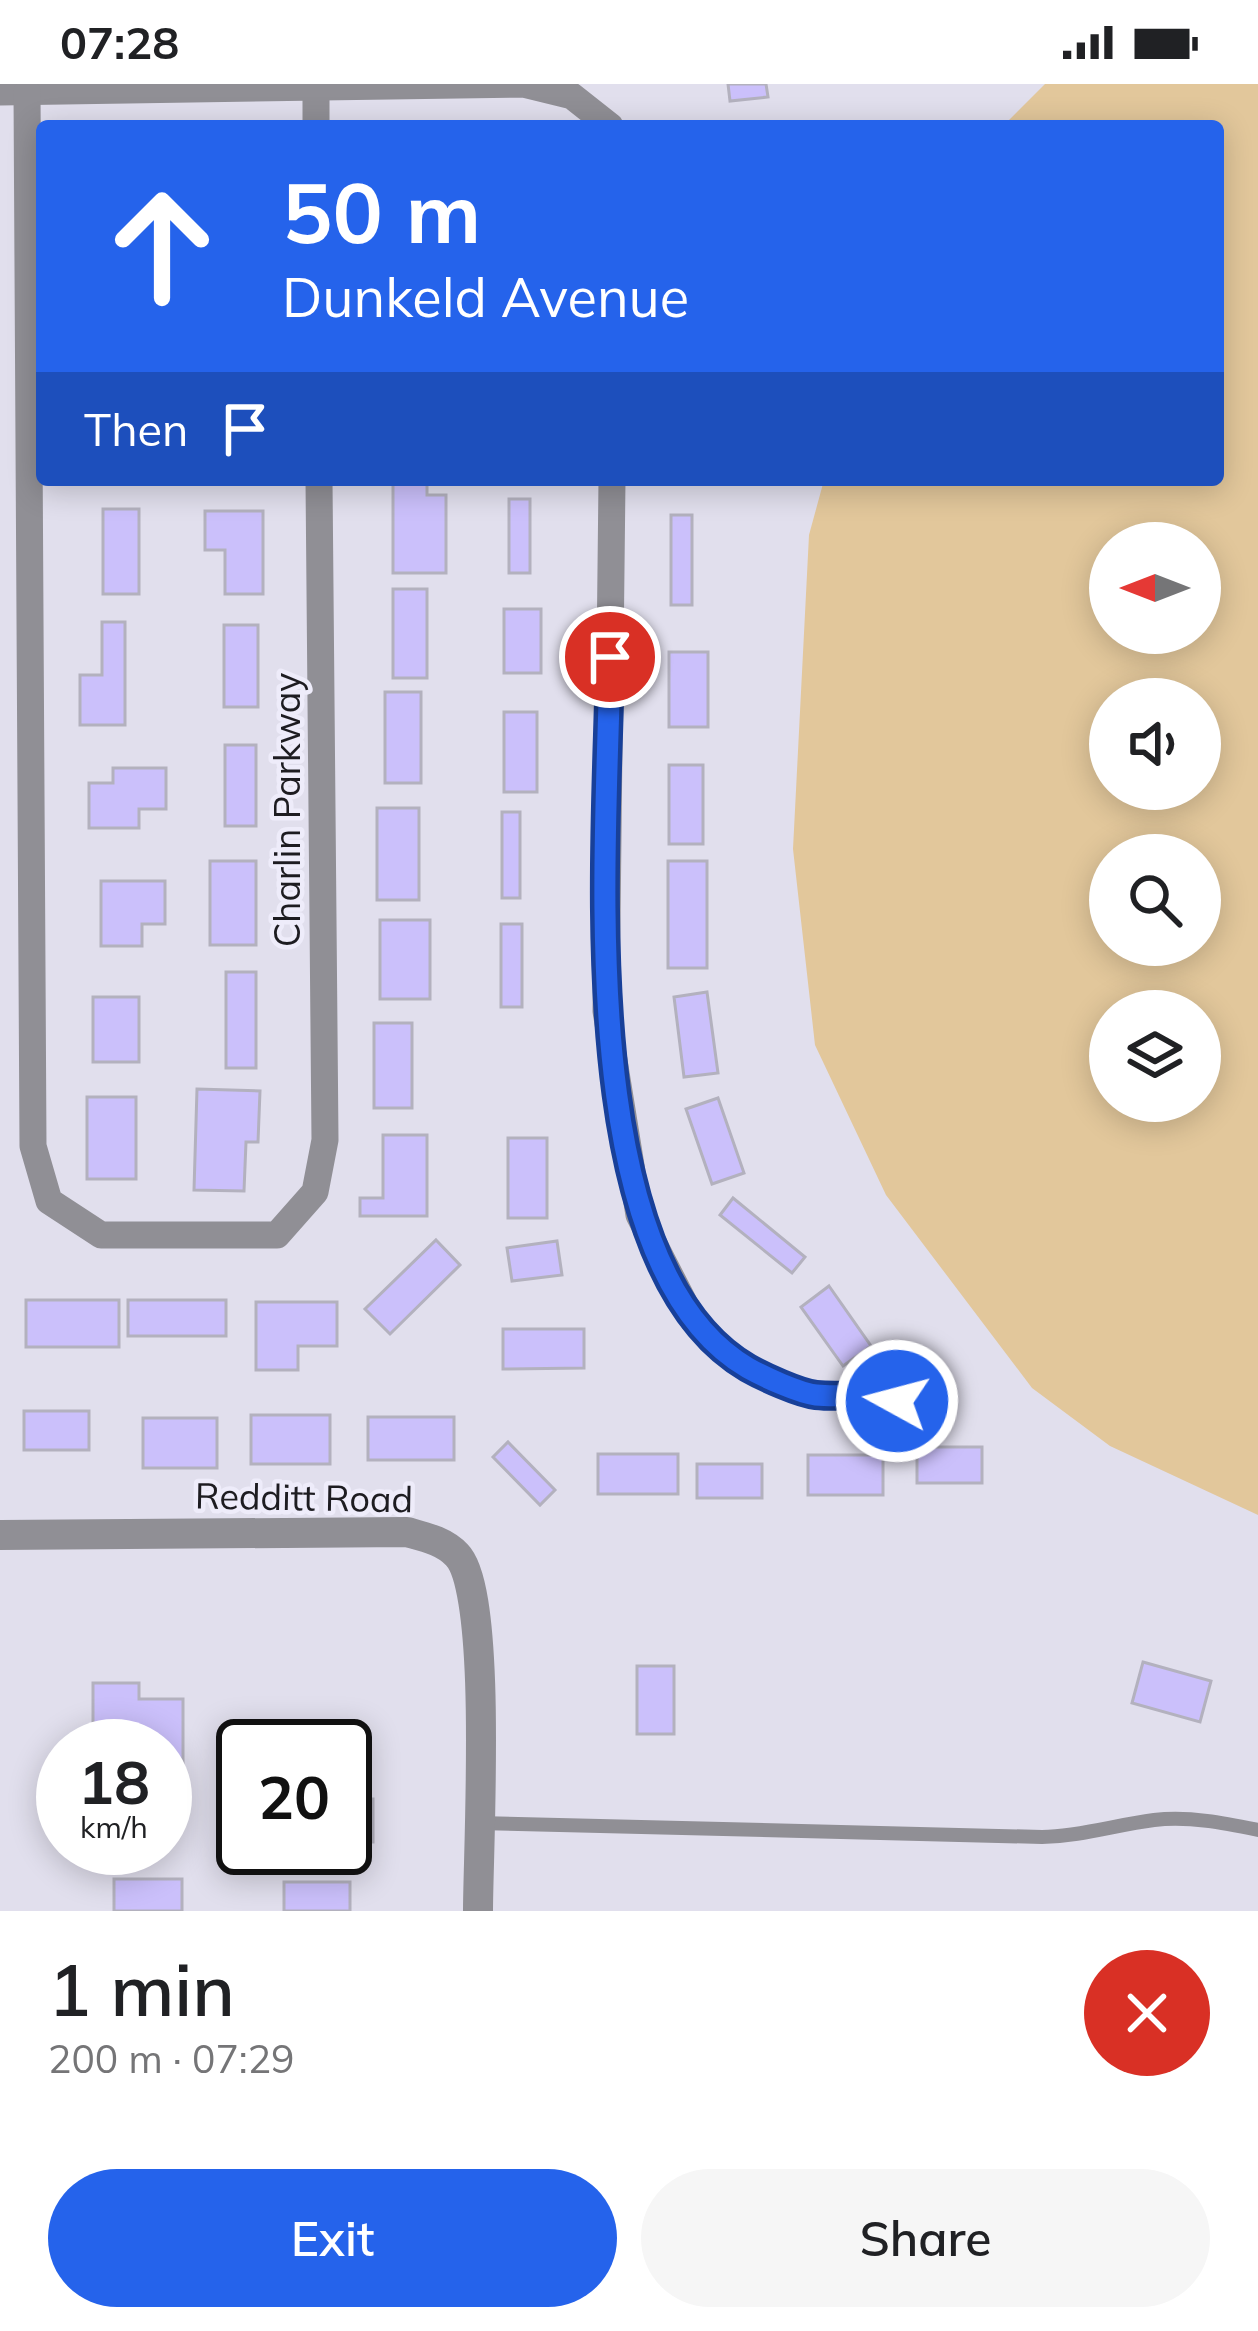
<!DOCTYPE html>
<meta charset="utf-8">
<style>
:root{--surface:#fff;--page:#f6f6f6;--text:#202124;--muted:#757577;--accent:#2563eb}
body{margin:0;font-family:Mulish,sans-serif;background:var(--page);color:var(--text);height:100vh;display:flex;flex-direction:column;font-size:45px;white-space:nowrap}
*{box-sizing:border-box;margin:0}
p{font-size:39px;color:var(--muted)}
.icon{flex:none;width:66px;height:66px;fill:none;stroke:currentColor;stroke-width:2;stroke-linecap:round;stroke-linejoin:round}
.map{position:relative;height:1827px;overflow:hidden}
.sheet{display:flex;flex-direction:column;background:var(--surface);flex:1}
.sheet>*{flex:none}
.banner{position:absolute;left:36px;top:36px;width:1188px;height:366px;border-radius:12px;box-shadow:0 6px 30px #0003;background:#2563eb;color:#fff;overflow:hidden}
.needle{width:78px;rotate:270deg}
.fabs{position:absolute;left:1089px;top:438px;display:grid;gap:24px}
.fabs a{display:grid;place-items:center;width:132px;height:132px;border-radius:50%;background:var(--surface);box-shadow:0 6px 30px #0003;font-size:60px}
.speed{position:absolute;left:36px;top:1635px;display:flex;gap:24px;font-size:60px;font-weight:700;text-align:center}
.speed>*{display:grid;place-content:center;width:156px;height:156px;border-radius:50%;background:var(--surface);box-shadow:0 6px 30px #0003;line-height:1}
.speed small{font-size:30px;font-weight:400}
.speed .limit{border:6px solid #111;border-radius:18px;background:#fff;color:#111}
.pin{position:absolute;display:grid;place-items:center;width:102px;height:102px;color:#fff;margin:-51px;border:6px solid #fff;border-radius:50%;box-shadow:0 3px 12px #0007}
.me{position:absolute;width:132px;margin:-66px;rotate:277deg;stroke-linejoin:round;filter:drop-shadow(0 0 9px #0008)}
.turn{display:flex;align-items:center;gap:42px;height:252px;padding:0 48px;font-size:54px}
.turn .icon{width:156px;height:156px;stroke-width:2.5}
.turn b{display:block;font-size:84px;line-height:102px}
.then{display:flex;align-items:center;height:114px;padding:0 48px;background:#0003;gap:24px;font-size:45px}
.round{display:grid;place-items:center;flex:none;width:126px;height:126px;border-radius:63px;background:var(--page)}
.summary{display:flex;align-items:center;justify-content:space-between;height:204px;padding:0 48px}
h1{font-size:72px;font-weight:600;line-height:90px}
.action{display:flex;gap:24px;margin-top:auto;padding:24px 48px}
.action a{flex:1;height:138px;border-radius:72px;background:var(--accent);color:#fff;font-size:48px;font-weight:600;line-height:138px;text-align:center}
.action a+a{background:var(--page);color:var(--text)}
.status{display:flex;justify-content:space-between;align-items:center;height:84px;padding:0 60px;background:var(--surface);direction:ltr}
.status svg{height:33px;fill:currentColor}
.map>svg:first-child{display:block}
</style>
<div class="status"><b>07:28</b><svg viewBox="0 0 49 12"><path d="M0 12V9h3v3zM5 12V6h3v6zM10 12V3h3v9zM15 12V0h3v12zM26 1h20v11H26zM47 4h2v5h-2z"/></svg></div>
<div class="map">
<svg width="1258" height="1827" viewBox="0 0 1258 1827">
<rect width="100%" height="100%" fill="#e1dfed"/>
<path fill="#e2c79b" fill-rule="evenodd" d="M1045,0H1258V1431L1110,1362L1032,1304L886,1111L815,961L793,765L809,451L824,396H1218V42H1003ZM1110,459H1200V549H1110ZM1110,615H1200V705H1110ZM1110,771H1200V861H1110ZM1110,927H1200V1017H1110Z"/>
<g fill="#cbc0fb" stroke="#b3b1be" stroke-width="3">
<polygon points="728,0 766,0 768,13 730,17"/>
<polygon points="393,396 427,396 427,411 446,411 446,489 393,489"/>
<rect x="509" y="415" width="21" height="74"/>
<rect x="103" y="425" width="36" height="85"/>
<polygon points="205,427 263,427 263,510 225,510 225,466 205,466"/>
<rect x="671" y="431" width="21" height="90"/>
<rect x="393" y="505" width="34" height="89"/>
<rect x="504" y="525" width="37" height="64"/>
<polygon points="102,538 125,538 125,641 80,641 80,591 102,591"/>
<rect x="224" y="541" width="34" height="82"/>
<rect x="669" y="568" width="39" height="75"/>
<rect x="385" y="608" width="36" height="91"/>
<rect x="504" y="628" width="33" height="80"/>
<rect x="225" y="661" width="31" height="81"/>
<rect x="669" y="681" width="34" height="79"/>
<polygon points="113,684 166,684 166,725 139,725 139,744 89,744 89,699 113,699"/>
<rect x="377" y="724" width="42" height="92"/>
<rect x="502" y="728" width="18" height="86"/>
<rect x="210" y="777" width="46" height="84"/>
<rect x="668" y="777" width="39" height="107"/>
<polygon points="101,797 165,797 165,840 142,840 142,862 101,862"/>
<rect x="380" y="836" width="50" height="79"/>
<rect x="501" y="840" width="21" height="83"/>
<rect x="226" y="888" width="30" height="96"/>
<polygon points="707,908 718,989 684,993 674,913"/>
<rect x="93" y="913" width="46" height="65"/>
<rect x="374" y="939" width="38" height="85"/>
<polygon points="197,1005 260,1007 258,1058 246,1058 244,1107 194,1106"/>
<rect x="87" y="1013" width="49" height="82"/>
<polygon points="718,1014 744,1089 712,1100 686,1025"/>
<polygon points="383,1051 427,1051 427,1132 360,1132 360,1114 383,1114"/>
<rect x="508" y="1054" width="39" height="80"/>
<polygon points="733,1114 805,1173 792,1189 720,1131"/>
<polygon points="436,1156 460,1181 390,1250 365,1225"/>
<polygon points="557,1157 562,1191 512,1197 507,1164"/>
<polygon points="829,1202 871,1262 843,1282 801,1223"/>
<rect x="26" y="1216" width="93" height="47"/>
<rect x="128" y="1216" width="98" height="36"/>
<polygon points="256,1218 337,1218 337,1262 298,1262 298,1286 256,1286"/>
<polygon points="503,1245 584,1245 584,1284 503,1285"/>
<rect x="24" y="1327" width="65" height="39"/>
<rect x="251" y="1331" width="79" height="49"/>
<rect x="368" y="1333" width="86" height="43"/>
<rect x="143" y="1334" width="74" height="50"/>
<polygon points="508,1358 555,1406 540,1421 493,1373"/>
<rect x="917" y="1363" width="65" height="36"/>
<rect x="598" y="1370" width="80" height="40"/>
<rect x="808" y="1371" width="75" height="40"/>
<rect x="697" y="1380" width="65" height="34"/>
<polygon points="1143,1578 1211,1597 1200,1638 1132,1619"/>
<rect x="637" y="1582" width="37" height="68"/>
<polygon points="93,1599 139,1599 139,1615 183,1615 183,1703 165,1703 165,1662 93,1662"/>
<rect x="345" y="1715" width="28" height="43"/>
<rect x="114" y="1795" width="68" height="32"/>
<rect x="284" y="1798" width="66" height="29"/>
</g>
<g fill="none" stroke-linecap="round" stroke-linejoin="round">
<g stroke="#908f95" stroke-width="14">
<path d="M693,1236C726,1265 769,1302 813,1311C844,1317 861,1304 897,1317"/>
<path d="M478,1739L1042,1753C1082,1752 1115,1741 1154,1736C1190,1732 1224,1739 1258,1746"/>
</g>
<g stroke="#908f95" stroke-width="27">
<polyline points="316,0 316,42"/>
<polyline points="0,8 523,0 572,12 610,42"/>
<polyline points="27,8 33,1062 49,1117 101,1151 277,1151 315,1108 325,1056 319,396"/>
<polyline points="612,396 606,927 639,1131 693,1236"/>
</g>
<path stroke="#908f95" stroke-width="30" d="M0,1451L407,1448C425,1453 444,1457 457,1471C493,1508 478,1764 478,1827"/>
</g>
<g fill="none" stroke-linecap="round" stroke-linejoin="round">
<g stroke="#184099" stroke-width="30">
<path id="route" d="M610,573C608,754 568,1179 748,1284C764,1293 799,1309 816,1311C846,1314 867,1307 897,1317"/>
</g>
<use href="#route" stroke="#2563eb" stroke-width="21"/>
</g>
<g text-anchor="middle" dominant-baseline="central" stroke-width="9" stroke-linejoin="round" paint-order="stroke">
<g font-size="36" fill="#1d1c21" stroke="#eeecfa">
<text transform="translate(286 726) rotate(-90)">Charlin Parkway</text>
<text transform="translate(304 1413) rotate(1)">Redditt Road</text>
</g>
</g>
</svg>
<div class="fabs">
<a><svg class="needle" viewBox="-14 -14 28 28"><path d="M0-13l5 13h-10z" fill="#e53935"/><path d="M0 13l5-13h-10z" fill="#757577"/></svg></a>
<a><svg class="icon" aria-label="sound" viewBox="0 0 24 24"><path d="M4 9h4l5-4v14l-5-4H4zM17 9q2 3 0 6"/></svg></a>
<a><svg class="icon" aria-label="search" viewBox="0 0 24 24"><circle cx="10" cy="10" r="6"/><path d="M15 15l6 6"/></svg></a>
<a><svg class="icon" aria-label="layers" viewBox="0 0 24 24"><path d="M12 4l9 5-9 5-9-5zM3 14l9 5 9-5"/></svg></a>
</div>
<div class="speed"><div>18<small>km/h</small></div><div class="limit">20</div></div>
<div class="pin" style="left:610px;top:573px;background:#d93025"><svg class="icon" aria-label="arrive" viewBox="0 0 24 24"><path d="M6 21V4h12l-3 4 3 4H6"/></svg></div>
<svg class="me" style="left:897px;top:1317px" viewBox="-20 -20 40 40"><circle r="17" fill="#2563eb" stroke="#fff" stroke-width="3"/><path d="M0-11L8 9 0 5-8 9z" fill="#fff"/></svg>
<div class="banner">
<div class="turn"><svg class="icon" aria-label="ahead" viewBox="0 0 24 24"><path d="M12 20V5M6 11l6-6 6 6"/></svg><div><b>50 m</b>Dunkeld Avenue</div></div>
<div class="then">Then<svg class="icon" aria-label="arrive" viewBox="0 0 24 24"><path d="M6 21V4h12l-3 4 3 4H6"/></svg></div>
</div>
</div>
<section class="sheet">
<div class="summary"><div><h1>1 min</h1><p>200 m · 07:29</p></div><a class="round" style="background:#d93025;color:#fff"><svg class="icon" aria-label="close" viewBox="0 0 24 24"><path d="M6 6l12 12M18 6L6 18"/></svg></a></div>
<div class="action"><a>Exit</a><a>Share</a></div>
</section>
